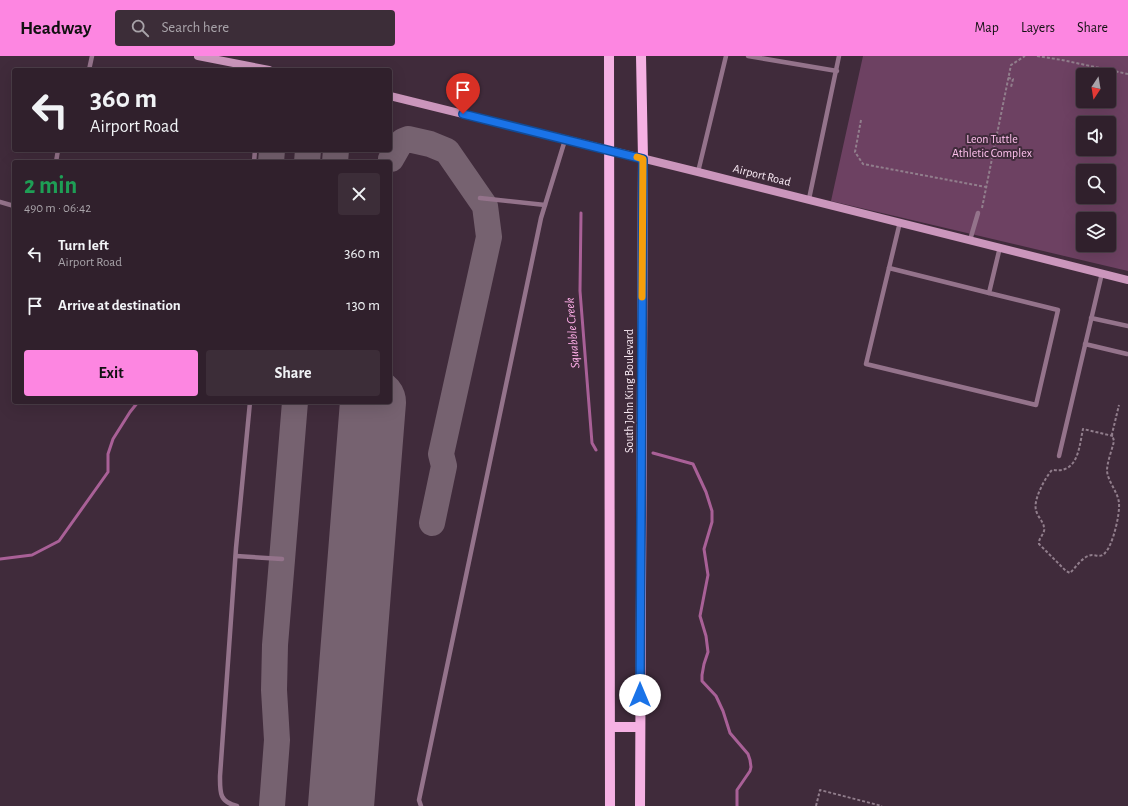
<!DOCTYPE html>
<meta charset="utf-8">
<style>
:root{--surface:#30202c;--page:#3c2d38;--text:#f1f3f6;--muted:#a8a3a9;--line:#4b3e48;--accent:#fd86e1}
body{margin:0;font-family:"Alegreya Sans",sans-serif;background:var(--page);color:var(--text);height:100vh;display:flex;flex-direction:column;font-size:15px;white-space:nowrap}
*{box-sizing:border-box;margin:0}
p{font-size:13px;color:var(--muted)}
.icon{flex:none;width:22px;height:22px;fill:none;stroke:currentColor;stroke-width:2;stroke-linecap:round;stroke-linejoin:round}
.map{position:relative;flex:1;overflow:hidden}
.details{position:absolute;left:12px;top:104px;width:380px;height:244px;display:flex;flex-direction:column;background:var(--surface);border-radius:4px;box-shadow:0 4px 16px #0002,0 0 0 1px var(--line)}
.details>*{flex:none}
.hud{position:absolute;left:12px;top:12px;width:380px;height:84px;border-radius:4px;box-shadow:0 4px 16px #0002,0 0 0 1px var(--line);background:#30202c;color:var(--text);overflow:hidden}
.needle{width:26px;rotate:192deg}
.buttons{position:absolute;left:1076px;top:12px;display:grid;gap:8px}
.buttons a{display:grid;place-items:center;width:40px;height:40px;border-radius:4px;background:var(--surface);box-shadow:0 4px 16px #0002,0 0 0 1px var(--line);font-size:20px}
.pin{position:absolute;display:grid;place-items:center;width:34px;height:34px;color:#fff;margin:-41px -17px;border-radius:50% 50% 50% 0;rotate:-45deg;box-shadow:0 0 4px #0007}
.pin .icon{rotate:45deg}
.me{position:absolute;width:44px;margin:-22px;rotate:0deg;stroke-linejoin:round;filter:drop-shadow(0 0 3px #0008)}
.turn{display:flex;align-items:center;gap:14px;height:84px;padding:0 12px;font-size:18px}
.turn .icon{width:52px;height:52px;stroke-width:2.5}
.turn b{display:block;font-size:28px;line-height:34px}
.round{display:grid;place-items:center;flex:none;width:42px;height:42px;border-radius:4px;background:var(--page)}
.headline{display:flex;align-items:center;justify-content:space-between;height:68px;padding:0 12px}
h1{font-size:24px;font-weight:700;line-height:30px;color:#1e9e55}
.cta{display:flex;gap:8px;margin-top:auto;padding:8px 12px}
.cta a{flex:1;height:46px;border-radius:4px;background:var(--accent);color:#111;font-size:16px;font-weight:700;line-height:46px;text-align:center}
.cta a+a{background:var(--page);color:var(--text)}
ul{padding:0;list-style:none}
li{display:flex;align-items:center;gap:12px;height:52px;padding:0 12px}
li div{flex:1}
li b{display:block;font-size:15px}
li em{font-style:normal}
header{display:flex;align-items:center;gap:24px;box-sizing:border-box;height:56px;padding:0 20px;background:var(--accent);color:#111}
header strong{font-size:19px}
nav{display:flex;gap:22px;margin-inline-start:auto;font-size:14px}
.search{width:280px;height:36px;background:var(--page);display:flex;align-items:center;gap:10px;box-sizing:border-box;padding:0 14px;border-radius:4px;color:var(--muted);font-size:15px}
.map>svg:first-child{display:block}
</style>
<header>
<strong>Headway</strong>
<div class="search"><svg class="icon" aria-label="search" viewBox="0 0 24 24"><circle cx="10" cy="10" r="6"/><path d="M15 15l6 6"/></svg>Search here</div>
<nav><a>Map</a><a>Layers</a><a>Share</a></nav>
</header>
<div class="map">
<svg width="1128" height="750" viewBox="0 0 1128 750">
<rect width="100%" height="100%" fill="#402b3b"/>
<path fill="#6d4162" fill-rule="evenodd" d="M863,0H1128V215L831,145ZM1083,19H1109V45H1083ZM1083,67H1109V93H1083ZM1083,115H1109V141H1083ZM1083,163H1109V189H1083Z"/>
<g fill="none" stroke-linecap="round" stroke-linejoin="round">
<g stroke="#a96097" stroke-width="3">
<polyline points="581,157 580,235 592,387 596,394"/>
<polyline points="653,397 693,408 706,436 712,455 712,466 704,493 708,519 700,560 706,580 708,596 704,608 702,619 702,625 716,640 723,655 730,677 748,698 750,704 751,711 750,715 737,734 737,750"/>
<polyline points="0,503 32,499 59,485 108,416 108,398 113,383 130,356 138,346"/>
</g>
<g stroke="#766270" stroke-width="26">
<polyline points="391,103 399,89 403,85 408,83 430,88 447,95 485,150 489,181 441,398 444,410 432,467"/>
<polyline points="271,106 272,94"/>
<polyline points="307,106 308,94"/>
<polyline points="335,106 336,94"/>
<polyline points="272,750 277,684 274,634 275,589 295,346"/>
</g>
<polyline stroke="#766270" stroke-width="66" points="341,750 373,346"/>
<g stroke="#917e8c" stroke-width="2" stroke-dasharray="3 2" stroke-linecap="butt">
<polyline points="1037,0 1062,4 1128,18"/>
<polyline points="1008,22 1013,23 1011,31"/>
<polyline points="861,64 855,96 863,108 986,131"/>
<polyline points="982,152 1011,9 1025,0"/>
<path d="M1113,380L1083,373C1080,386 1079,408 1065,413C1061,415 1057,414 1052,414C1045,422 1033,444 1036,454C1037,460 1043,465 1044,471C1046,477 1038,482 1039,488L1066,515L1070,517C1075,512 1081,503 1088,500C1094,497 1100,503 1105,497C1113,489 1120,458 1119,447C1118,436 1108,426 1107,415C1107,406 1112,394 1114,385L1112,378L1119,349"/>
<polyline points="816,750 820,734 882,750"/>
</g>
<g stroke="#94738b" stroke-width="4.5">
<polyline points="748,0 837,15"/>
<polyline points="89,14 92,0"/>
<polyline points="56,106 58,94"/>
<polyline points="254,106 255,94"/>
<polyline points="698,116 726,0"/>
<polyline points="480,142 545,149"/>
<polyline points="809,143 839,0"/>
<polyline points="0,146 14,150"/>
<polyline points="900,166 866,308 1036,349 1058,254 989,237 1000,191"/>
<polyline points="970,184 978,157"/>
<polyline points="889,212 989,237"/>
<polyline points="1091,262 1128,270"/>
<polyline points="1085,288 1127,298"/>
<polyline points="1059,400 1102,217"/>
<polyline points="236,500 282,503"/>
<path d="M237,750C219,746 220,736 220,720L236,492L250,346"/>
<polyline points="421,750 419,744 541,162 565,84"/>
</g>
<g stroke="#cb96bc" stroke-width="8">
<polyline points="198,0 269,14"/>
<polyline points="390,40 698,116 1128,224"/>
</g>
<g stroke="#f5b1e3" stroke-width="10">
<polyline points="609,0 610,750"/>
<polyline points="611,671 640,671"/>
<polyline points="640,750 643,103 641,0"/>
</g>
</g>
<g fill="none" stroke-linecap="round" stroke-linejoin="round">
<g stroke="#114b97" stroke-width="10">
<polyline id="route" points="463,58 643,103 640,639"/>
</g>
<use href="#route" stroke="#1a73e8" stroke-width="7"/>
<polyline stroke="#f59e0b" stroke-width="7" points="637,101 643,103 642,241"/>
</g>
<g text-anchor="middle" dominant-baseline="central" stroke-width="4" stroke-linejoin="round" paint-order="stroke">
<g font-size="12" fill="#fec1ed" stroke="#402b3b">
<text x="992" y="83">Leon Tuttle<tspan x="992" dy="14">Athletic Complex</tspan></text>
</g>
<g font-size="12" fill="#faebf5" stroke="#402b3b">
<text transform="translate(762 119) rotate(14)">Airport Road</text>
<text transform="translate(629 335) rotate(-90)">South John King Boulevard</text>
</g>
<g font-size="13" font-style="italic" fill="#fcace6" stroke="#402b3b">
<text transform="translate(573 277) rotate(-95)">Squabble Creek</text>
</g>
</g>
</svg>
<div class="buttons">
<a><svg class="needle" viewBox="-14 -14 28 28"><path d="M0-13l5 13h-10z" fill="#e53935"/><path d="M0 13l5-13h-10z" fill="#a8a3a9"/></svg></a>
<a><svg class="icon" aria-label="sound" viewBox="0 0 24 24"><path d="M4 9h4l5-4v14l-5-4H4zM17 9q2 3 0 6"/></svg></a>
<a><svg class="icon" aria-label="search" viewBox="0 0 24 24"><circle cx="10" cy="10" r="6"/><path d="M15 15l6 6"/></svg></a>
<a><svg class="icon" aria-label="layers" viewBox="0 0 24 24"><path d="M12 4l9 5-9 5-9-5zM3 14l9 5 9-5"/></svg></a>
</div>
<div class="pin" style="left:463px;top:58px;background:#d93025"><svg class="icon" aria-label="arrive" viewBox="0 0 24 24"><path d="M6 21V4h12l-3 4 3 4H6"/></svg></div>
<svg class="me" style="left:640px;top:639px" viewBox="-20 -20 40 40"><circle r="19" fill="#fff"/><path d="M0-13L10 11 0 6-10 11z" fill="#1a73e8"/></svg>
<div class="hud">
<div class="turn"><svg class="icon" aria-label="left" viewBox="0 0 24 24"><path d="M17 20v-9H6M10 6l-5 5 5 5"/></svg><div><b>360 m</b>Airport Road</div></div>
</div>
<section class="details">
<div class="headline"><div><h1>2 min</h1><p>490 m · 06:42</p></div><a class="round"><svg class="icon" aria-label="close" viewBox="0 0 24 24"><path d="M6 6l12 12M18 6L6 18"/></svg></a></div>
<ul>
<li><svg class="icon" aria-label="left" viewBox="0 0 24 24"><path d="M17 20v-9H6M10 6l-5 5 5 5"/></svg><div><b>Turn left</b><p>Airport Road</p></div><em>360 m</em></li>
<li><svg class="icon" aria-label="arrive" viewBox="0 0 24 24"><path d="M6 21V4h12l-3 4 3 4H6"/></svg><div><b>Arrive at destination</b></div><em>130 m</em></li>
</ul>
<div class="cta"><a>Exit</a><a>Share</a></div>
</section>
</div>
